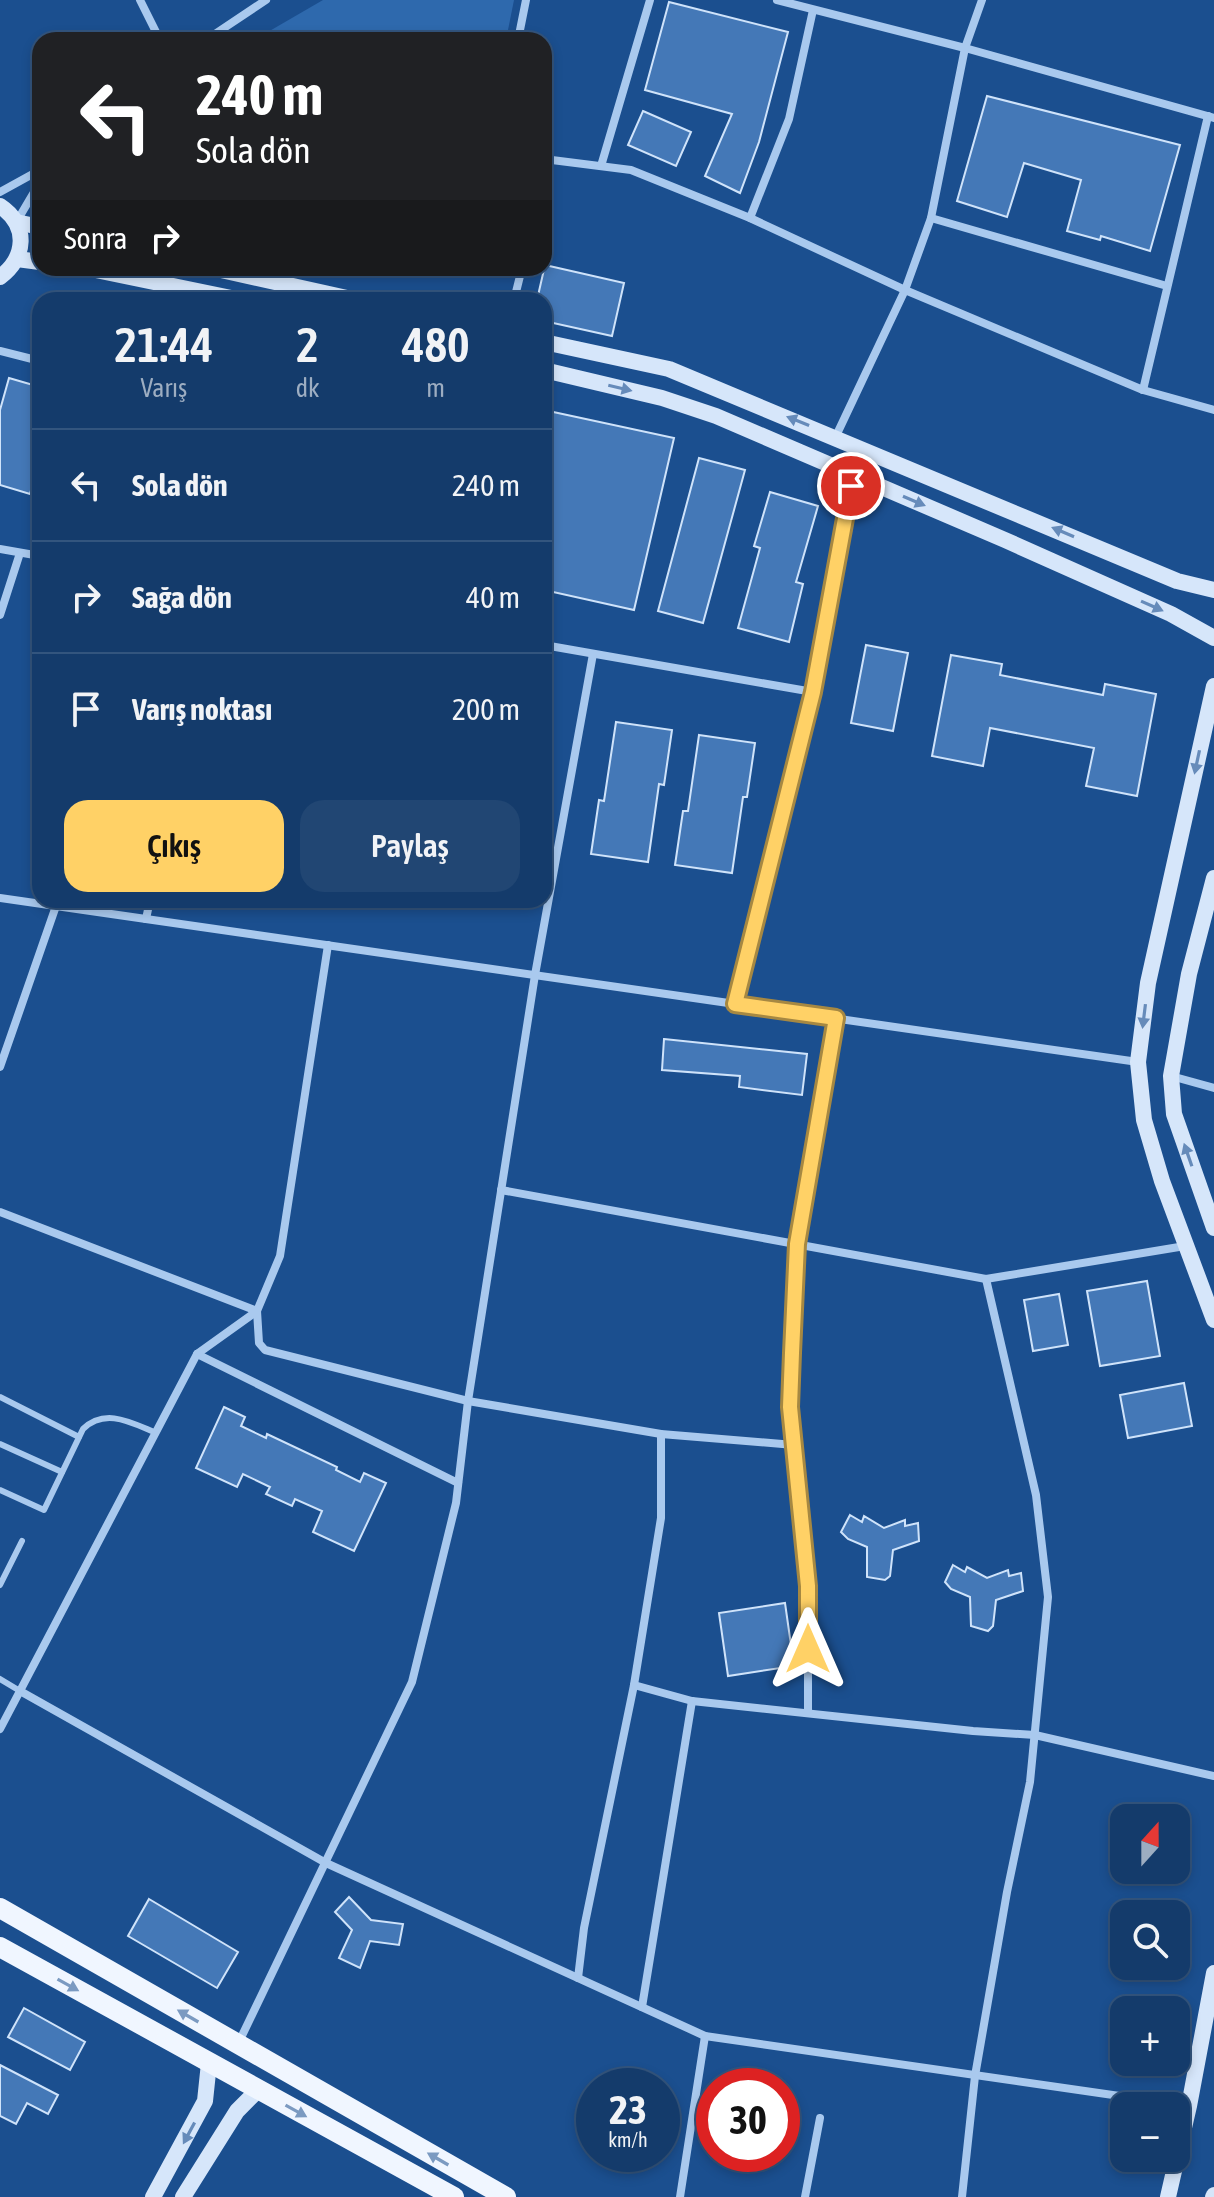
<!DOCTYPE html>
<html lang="tr">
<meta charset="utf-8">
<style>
:root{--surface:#143b6b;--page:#214673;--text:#f1f3f6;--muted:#9dadc1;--line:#33557e;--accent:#ffd166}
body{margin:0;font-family:"Asap Condensed",sans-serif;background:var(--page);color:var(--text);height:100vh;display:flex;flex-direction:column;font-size:30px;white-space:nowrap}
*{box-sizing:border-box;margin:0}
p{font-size:26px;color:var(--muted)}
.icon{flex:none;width:44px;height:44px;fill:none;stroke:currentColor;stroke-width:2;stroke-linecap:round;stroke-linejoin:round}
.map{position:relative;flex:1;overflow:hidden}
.panel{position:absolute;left:32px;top:292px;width:520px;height:616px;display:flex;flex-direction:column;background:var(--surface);border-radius:24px;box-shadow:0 4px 12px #0003,0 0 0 2px var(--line)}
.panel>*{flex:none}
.guide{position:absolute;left:32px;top:32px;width:520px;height:244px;border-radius:24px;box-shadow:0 4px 12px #0003,0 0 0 2px var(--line);background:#202124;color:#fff;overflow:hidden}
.needle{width:52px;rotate:21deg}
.tools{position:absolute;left:1110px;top:1804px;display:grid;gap:16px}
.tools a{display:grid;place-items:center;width:80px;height:80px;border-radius:16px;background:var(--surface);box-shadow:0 4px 12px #0003,0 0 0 2px var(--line);font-size:40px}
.speed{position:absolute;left:576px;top:2068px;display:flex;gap:16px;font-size:40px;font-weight:700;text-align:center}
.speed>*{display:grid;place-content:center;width:104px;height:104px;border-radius:50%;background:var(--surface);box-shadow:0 4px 12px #0003,0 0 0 2px var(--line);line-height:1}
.speed small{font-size:20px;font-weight:400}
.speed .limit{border:12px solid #d22;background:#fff;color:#111}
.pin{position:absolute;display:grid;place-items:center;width:68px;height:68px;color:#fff;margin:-34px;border:4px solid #fff;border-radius:50%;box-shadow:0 2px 8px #0007}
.me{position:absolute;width:88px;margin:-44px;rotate:0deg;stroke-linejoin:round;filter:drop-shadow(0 0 6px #0008)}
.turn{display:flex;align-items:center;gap:28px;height:168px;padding:0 32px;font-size:36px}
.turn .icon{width:104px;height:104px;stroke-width:2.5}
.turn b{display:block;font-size:56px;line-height:68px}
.then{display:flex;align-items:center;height:76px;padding:0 32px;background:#0003;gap:16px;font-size:30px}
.eta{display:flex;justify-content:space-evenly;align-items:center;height:136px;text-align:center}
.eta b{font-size:48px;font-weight:600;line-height:56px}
.cta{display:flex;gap:16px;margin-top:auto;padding:16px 32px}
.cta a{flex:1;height:92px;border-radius:24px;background:var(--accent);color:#111;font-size:32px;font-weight:600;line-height:92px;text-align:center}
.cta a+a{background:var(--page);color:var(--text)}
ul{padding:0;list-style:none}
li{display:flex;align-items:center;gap:24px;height:112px;padding:0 32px;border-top:2px solid var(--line)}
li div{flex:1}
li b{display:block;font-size:30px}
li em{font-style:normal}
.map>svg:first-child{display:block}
</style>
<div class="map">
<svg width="1214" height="2197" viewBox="0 0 1214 2197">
<rect width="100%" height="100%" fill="#1b4f8f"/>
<polygon fill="#2e69ad" points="323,0 514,0 506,40 254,40"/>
<g fill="#4478b7" stroke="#cfe3fa" stroke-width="2">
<polygon points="669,2 788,32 759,142 740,193 705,176 732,114 645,90"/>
<polygon points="987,96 1180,145 1150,251 1101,236 1100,240 1067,231 1081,180 1024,163 1007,217 957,201"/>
<polygon points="643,111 691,132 676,166 628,145"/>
<polygon points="545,265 624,283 612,336 544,321 544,300 537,300"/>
<polygon points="9,378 40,387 40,456 30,494 0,485 0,410"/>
<polygon points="544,410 674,438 634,610 544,590"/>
<polygon points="699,458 745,470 703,623 658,611"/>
<polygon points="770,492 818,506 796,582 803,584 789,642 738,628 760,548 754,546"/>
<polygon points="866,645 908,653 893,731 851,723"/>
<polygon points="951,655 1002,664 1000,675 1103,695 1105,684 1156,694 1137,796 1086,786 1094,748 990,728 983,766 932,756"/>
<polygon points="616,722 672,730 664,785 659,784 648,862 591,854 599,800 604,801"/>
<polygon points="699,735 755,743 747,797 743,797 732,873 675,865 683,811 688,811"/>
<polygon points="664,1039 807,1054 802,1095 739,1087 740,1076 662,1070"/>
<polygon points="1147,1281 1160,1356 1100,1366 1087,1291"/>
<polygon points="1059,1294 1068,1345 1033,1351 1024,1300"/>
<polygon points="1184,1383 1192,1426 1128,1438 1120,1395"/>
<polygon points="224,1407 245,1417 241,1426 266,1438 267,1434 337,1467 336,1470 360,1482 364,1473 386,1483 354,1551 313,1532 322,1511 295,1499 292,1506 266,1494 270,1487 243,1474 237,1487 196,1468"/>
<polygon points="850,1515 862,1522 864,1516 884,1528 905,1520 905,1526 918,1523 919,1541 893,1550 890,1576 885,1580 867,1577 867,1547 848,1539 841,1532"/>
<polygon points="953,1565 965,1572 967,1567 987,1578 1008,1570 1009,1576 1021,1573 1023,1591 996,1600 993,1626 988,1631 971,1626 970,1597 951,1589 945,1582"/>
<polygon points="785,1603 794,1666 728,1676 719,1613"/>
<polygon points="349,1897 371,1920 403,1924 399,1945 370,1941 360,1968 339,1958 352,1930 335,1912"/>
<polygon points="149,1899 238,1952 217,1988 128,1936"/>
<polygon points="24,2008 85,2042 70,2070 8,2037"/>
<polygon points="0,2065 58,2095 48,2114 27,2103 16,2124 0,2116"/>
</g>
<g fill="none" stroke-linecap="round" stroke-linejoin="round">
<g stroke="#a9c9ee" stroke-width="6">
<polyline points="0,1397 79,1437"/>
<polyline points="0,1444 62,1472"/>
<path d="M0,1490L44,1510L83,1429C105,1408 130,1422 154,1432"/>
<polyline points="0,1585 22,1541"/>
<polyline points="0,1679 20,1691"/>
</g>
<g stroke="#a9c9ee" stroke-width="8">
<polyline points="140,0 160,40"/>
<polyline points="777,0 965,48 1214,118"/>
<polyline points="206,40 266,0"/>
<polyline points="518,40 526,0"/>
<polyline points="544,159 631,170 750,218 905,290 1143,390 1214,410"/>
<polyline points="601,166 650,0"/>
<polyline points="544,174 547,159"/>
<polyline points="0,192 40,170"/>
<polyline points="750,218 789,119 813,10"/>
<polyline points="931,218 1167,286"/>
<polyline points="17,221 40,182"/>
<polyline points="514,300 522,268"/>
<polyline points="0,351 40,361"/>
<polyline points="1143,390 1208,116"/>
<polyline points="836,436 905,290 931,218 965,48 982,0"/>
<polyline points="0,549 40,556"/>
<polyline points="0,615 20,553"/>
<polyline points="544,645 813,692"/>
<polyline points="0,898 1138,1062"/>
<polyline points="146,919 150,900"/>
<polyline points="735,1004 813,692 851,486"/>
<polyline points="0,1067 56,906"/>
<polyline points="1171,1076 1214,1088"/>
<polyline points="501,1190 986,1279 1185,1246"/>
<polyline points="0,1212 257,1311 259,1343 265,1350 468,1401 661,1434 794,1445"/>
<polyline points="197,1354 458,1483"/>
<polyline points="634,1685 692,1701 973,1731 1035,1735 1214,1776"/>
<polyline points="20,1691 326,1863 705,2036 1189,2106"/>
<polyline points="808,1712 808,1586 790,1407 797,1244 836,1018"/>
<polyline points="0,1729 197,1354 257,1311 280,1256 328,945"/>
<polyline points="578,1978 584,1928 634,1685 661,1518 661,1434"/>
<polyline points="642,2007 692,1701"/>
<polyline points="238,2044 412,1682 456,1503 468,1401 535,975 593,654"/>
<polyline points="680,2197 705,2036"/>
<polyline points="805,2197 820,2118"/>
<polyline points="962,2197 975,2076 1007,1892 1030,1782 1048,1597 1036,1495 986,1279"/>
</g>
<g stroke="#d6e6fa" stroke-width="16">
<path d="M0,206C29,225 26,258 0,277"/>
<polyline points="16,222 40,227"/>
<polyline points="17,259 40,262"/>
<polyline points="86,268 241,300"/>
<polyline points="212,268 356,300"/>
<polyline points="544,342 669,369 1177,581 1214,590"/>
<polyline points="544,370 662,398 716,416 1005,540 1171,614 1214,638"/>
<polyline points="1214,686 1148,983 1138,1062 1144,1120 1162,1181 1214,1320"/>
<polyline points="1214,878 1189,974 1171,1076 1174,1114 1214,1228"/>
<polyline points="153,2197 205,2101 209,2063"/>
<polyline points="183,2197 237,2111 258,2090"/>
<polyline points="1168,2197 1189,2106 1214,1973"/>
<polyline points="1213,2197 1214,2195"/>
</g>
<g stroke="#f0f6ff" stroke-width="20">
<polyline points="0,1908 506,2197"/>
<polyline points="0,1947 454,2197"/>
</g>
</g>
<defs><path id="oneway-solid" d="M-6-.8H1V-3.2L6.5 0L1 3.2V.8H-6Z" transform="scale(2)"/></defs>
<g fill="#668bba">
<use href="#oneway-solid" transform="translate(620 388) rotate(13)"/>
<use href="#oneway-solid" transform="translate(798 421) rotate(-158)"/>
<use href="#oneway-solid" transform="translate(914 501) rotate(23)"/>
<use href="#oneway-solid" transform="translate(1063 532) rotate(-157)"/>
<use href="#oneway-solid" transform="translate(1152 606) rotate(24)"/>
<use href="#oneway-solid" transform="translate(1197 762) rotate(102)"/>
<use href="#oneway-solid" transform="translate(1144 1016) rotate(97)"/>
<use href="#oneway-solid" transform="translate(1188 1155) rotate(-109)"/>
<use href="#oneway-solid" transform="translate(189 2133) rotate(118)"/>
</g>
<g fill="#7b9ac1">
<use href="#oneway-solid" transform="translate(68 1985) rotate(29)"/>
<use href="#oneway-solid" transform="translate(188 2016) rotate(-150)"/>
<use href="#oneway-solid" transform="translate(296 2111) rotate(29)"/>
<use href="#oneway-solid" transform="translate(438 2159) rotate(-150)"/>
</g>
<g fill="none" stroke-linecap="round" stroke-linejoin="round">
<g stroke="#a68842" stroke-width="20">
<polyline id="route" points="808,1649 808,1586 790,1407 792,1353 797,1244 836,1018 735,1004 813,692 851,486"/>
</g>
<use href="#route" stroke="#ffd166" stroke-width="14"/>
</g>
</svg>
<div class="tools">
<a><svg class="needle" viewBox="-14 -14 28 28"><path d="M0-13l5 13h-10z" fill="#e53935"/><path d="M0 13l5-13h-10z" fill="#9dadc1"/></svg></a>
<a><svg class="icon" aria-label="search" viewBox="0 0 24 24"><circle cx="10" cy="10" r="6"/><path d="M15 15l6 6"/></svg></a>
<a>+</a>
<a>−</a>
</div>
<div class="speed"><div>23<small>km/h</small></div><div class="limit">30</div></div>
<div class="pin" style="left:851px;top:486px;background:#d93025"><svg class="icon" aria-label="arrive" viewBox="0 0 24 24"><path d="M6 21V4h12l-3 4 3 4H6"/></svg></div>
<svg class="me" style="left:808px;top:1649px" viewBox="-20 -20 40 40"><path d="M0-17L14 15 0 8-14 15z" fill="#ffd166" stroke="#fff" stroke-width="4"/></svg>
<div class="guide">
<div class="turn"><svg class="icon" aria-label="left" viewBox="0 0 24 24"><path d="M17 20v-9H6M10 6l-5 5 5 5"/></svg><div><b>240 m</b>Sola dön</div></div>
<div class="then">Sonra<svg class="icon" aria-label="right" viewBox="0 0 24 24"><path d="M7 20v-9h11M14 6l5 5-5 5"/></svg></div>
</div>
<section class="panel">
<div class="eta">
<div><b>21:44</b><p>Varış</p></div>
<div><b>2</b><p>dk</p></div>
<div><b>480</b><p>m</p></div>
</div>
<ul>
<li><svg class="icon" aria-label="left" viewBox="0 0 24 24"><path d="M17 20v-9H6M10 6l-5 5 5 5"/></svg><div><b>Sola dön</b></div><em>240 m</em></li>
<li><svg class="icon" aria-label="right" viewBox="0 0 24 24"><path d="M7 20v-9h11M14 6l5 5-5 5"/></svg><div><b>Sağa dön</b></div><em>40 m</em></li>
<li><svg class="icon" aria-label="arrive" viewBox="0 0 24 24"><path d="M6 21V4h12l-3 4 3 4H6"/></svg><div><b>Varış noktası</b></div><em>200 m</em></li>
</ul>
<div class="cta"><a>Çıkış</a><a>Paylaş</a></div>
</section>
</div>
